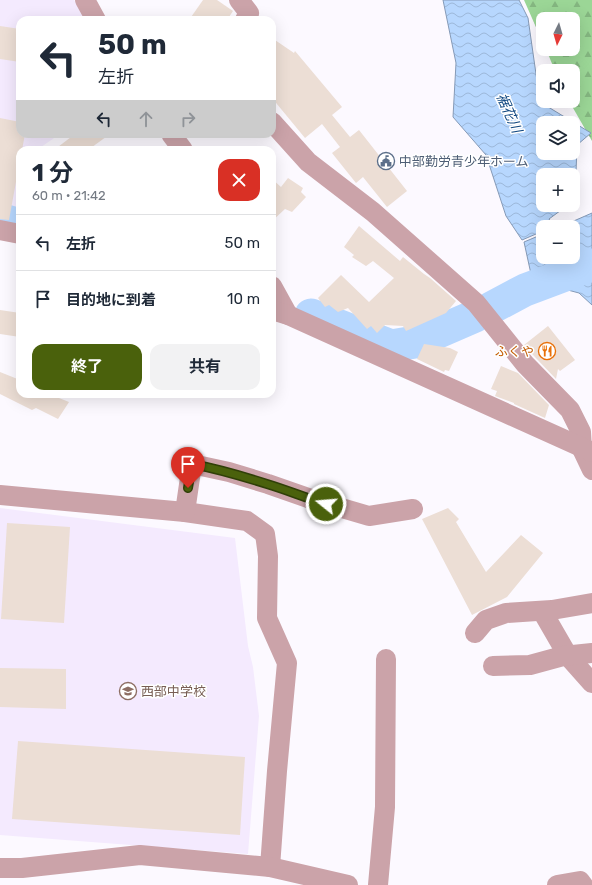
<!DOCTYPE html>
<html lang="ja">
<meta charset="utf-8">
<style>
:root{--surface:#fff;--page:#f2f2f3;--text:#1f2937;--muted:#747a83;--line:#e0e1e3;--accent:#4a610c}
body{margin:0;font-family:Rubik,"Noto Sans JP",sans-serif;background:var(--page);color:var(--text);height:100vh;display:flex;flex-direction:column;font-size:15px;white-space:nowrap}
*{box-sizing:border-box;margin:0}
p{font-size:13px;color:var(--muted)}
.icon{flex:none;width:22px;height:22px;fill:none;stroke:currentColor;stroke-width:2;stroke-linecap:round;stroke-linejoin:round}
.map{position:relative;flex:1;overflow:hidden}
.side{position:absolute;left:16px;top:146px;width:260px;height:252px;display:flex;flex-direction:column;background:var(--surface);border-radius:12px;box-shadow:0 4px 16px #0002}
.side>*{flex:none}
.banner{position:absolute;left:16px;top:16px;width:260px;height:122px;border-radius:12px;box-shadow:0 4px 16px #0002;background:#fff;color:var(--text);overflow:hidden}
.needle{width:26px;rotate:185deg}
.buttons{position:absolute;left:536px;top:12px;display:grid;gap:8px}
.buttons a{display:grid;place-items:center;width:44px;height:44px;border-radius:8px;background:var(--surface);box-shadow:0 4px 16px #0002;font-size:20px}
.pin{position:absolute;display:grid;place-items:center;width:34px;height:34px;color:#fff;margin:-41px -17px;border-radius:50% 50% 50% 0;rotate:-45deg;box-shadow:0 0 4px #0007}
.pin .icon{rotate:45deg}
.me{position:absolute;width:44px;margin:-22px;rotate:287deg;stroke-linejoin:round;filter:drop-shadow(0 0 3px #0008)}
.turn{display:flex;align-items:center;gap:14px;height:84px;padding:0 16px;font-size:18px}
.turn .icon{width:52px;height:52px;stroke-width:2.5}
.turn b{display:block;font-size:28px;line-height:34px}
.lanes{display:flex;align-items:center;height:38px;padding:0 16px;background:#0003;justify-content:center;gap:20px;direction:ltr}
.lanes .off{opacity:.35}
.round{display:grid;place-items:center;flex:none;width:42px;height:42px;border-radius:12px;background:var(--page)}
.overview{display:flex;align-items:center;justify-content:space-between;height:68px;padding:0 16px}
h1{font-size:24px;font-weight:700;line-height:30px}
.cta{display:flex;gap:8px;margin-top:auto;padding:8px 16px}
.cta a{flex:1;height:46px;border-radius:12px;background:var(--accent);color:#fff;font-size:16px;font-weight:700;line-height:46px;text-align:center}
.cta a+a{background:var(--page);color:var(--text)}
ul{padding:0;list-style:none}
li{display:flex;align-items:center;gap:12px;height:56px;padding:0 16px;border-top:1px solid var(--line)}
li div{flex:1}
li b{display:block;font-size:15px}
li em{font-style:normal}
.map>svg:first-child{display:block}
</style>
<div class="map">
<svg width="592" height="885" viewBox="0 0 592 885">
<defs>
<pattern id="forest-firs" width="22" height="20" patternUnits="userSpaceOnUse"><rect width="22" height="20" fill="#9bd696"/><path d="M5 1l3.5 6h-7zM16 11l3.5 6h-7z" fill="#84b680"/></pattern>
<pattern id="water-waves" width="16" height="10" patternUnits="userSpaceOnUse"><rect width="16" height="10" fill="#b7d7fe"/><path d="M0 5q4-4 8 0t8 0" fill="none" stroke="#9cb7d9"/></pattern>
</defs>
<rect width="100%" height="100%" fill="#fcf9ff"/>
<g fill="#f4eafe">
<polygon points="0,0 74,0 85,20 20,20 20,134 60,134 41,147 41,150 20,150 20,218 0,213"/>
<polygon points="0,508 235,538 248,646 253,667 259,716 248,854 0,835"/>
</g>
<polygon fill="url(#forest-firs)" points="524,0 592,0 592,141 569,101 573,101 573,71 555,71 546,49 573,49 573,19 543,19 543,43"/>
<g fill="url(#water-waves)" stroke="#859ab7" fill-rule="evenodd">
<path d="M443,0H519L528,18L540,102L591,133L577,145L575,200L573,201V175H543V205H568L549,219L552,224L547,227H543V231L522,240L506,216L486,155L453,117L456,63ZM543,123H573V153H543Z"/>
<polygon points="592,213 592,305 579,293 564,289 546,289 531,274 524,242 543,234 543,257 573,257 573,227 560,227"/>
</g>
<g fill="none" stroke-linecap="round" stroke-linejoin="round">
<g stroke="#b7d7fe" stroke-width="33">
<polyline points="0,219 20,225"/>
<polyline points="491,308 525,290 592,265"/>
<polyline points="311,315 391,346 415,342 475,316"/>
</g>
</g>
<g fill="#ecded5">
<polygon points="203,0 217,0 233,11 227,20 189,20"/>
<polygon points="0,26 20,29 20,62 0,59"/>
<polygon points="272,38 294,53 295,51 342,107 332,115 350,137 359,130 407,191 387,207 363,177 356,183 332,153 340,147 322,124 305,138 272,98"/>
<polygon points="0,118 20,122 20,134 25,134 22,150 20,150 20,160 9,220 0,219"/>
<polygon points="75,134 110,134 88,150 54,150"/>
<polygon points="288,178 303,188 301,192 306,197 292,212 285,209 272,221 272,179 281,187"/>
<polygon points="359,226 400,261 403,257 424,274 430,278 456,301 446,313 406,331 403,326 385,325 377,333 371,326 367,329 348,308 338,312 329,305 325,307 318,298 341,275 369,302 394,278 373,261 366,266 352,257 354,255 344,247"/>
<polygon points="0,310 20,313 20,337 0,334"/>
<polygon points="548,326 575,360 560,371 558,369 556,379 534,356 524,345"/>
<polygon points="424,344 450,348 458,352 449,371 445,370 444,372 417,359"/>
<polygon points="501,366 518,373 549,405 545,418 514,404 514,403 495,396 497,391 491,389"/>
<polygon points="0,372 20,380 20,394 67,394 59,398 69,402 58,419 36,408 32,410 0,394"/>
<polygon points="448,508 459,519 456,522 486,572 521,535 543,553 507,597 472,615 422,519"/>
<polygon points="7,523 70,527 64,623 1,619"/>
<polygon points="0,668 66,669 66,709 0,707"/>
<polygon points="18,741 245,757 240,835 12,819"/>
</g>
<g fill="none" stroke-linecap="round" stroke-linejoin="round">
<g stroke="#cba3a9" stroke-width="20">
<polyline points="85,0 96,20"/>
<polyline points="239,0 249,13 245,20"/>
<polyline points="272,122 308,162 373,212 476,303 525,364 570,410 581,432 582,449 592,470"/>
<polyline points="171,134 183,150"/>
<polyline points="0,230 20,234"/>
<polyline points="272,286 288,315"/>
<polyline points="272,310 288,315 592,452"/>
<polyline points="0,495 185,512 247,521 265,534 268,556 267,618 287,663 277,771 270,867"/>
<polyline points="185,512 192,464 229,472 268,484 311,499 369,516 413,509"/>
<polyline points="542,611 568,656 592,683"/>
<polyline points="475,633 486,620 506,613 552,610 592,603"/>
<polyline points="493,666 530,665 563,656 592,653"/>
<polyline points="0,868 22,868 140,855 270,867 348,885"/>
<polyline points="378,885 385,807 386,659"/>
<polyline points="557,885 580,881 583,885"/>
</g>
</g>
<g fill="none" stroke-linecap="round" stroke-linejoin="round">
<g stroke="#303f08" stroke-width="10">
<path id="route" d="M188,488L192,464C218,469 242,476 267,484C287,490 306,498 326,504"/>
</g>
<use href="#route" stroke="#4a610c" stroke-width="7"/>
</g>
<defs>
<g id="civic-ring" transform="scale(0.9)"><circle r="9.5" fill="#fff" stroke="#5c6f8a" stroke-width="1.5"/><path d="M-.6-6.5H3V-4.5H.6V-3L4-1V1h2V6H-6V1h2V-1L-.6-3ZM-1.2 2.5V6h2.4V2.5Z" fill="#5c6f8a"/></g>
<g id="restaurant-ring" transform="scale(0.9)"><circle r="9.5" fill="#fff" stroke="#e8710a" stroke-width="1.5"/><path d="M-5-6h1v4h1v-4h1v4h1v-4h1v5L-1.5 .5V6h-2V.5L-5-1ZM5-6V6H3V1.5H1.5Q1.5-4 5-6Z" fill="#e8710a"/></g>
<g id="school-ring" transform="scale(0.9)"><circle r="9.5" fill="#fff" stroke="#8d6e63" stroke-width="1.5"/><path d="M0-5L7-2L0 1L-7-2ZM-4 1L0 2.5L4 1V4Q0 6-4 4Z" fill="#8d6e63"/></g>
</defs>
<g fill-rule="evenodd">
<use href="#civic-ring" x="386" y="161"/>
<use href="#restaurant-ring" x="547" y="351"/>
<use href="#school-ring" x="128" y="691"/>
</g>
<g text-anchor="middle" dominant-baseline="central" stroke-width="3" stroke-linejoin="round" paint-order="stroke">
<g font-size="13" fill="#4e5e75" stroke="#fff" text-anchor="start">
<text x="399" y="161">中部勤労青少年ホーム</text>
</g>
<g font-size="13" fill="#c56008" stroke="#fff" text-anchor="end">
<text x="534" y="351">ふくや</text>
</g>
<g font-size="13" fill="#785e54" stroke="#fff" text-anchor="start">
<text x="141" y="691">西部中学校</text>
</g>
<g font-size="14" font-style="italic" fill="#124982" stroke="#fff">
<text transform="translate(509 113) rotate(66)">裾花川</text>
</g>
</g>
</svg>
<div class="buttons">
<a><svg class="needle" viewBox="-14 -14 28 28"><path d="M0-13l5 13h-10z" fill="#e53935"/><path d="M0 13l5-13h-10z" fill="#747a83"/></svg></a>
<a><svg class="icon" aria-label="sound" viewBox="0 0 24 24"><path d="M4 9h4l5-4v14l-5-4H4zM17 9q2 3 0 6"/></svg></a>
<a><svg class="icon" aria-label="layers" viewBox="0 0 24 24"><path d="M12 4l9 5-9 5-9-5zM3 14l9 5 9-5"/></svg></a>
<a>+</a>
<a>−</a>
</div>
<div class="pin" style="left:188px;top:488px;background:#d93025"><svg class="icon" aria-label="arrive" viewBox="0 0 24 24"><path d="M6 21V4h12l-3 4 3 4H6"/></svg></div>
<svg class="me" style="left:326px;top:504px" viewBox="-20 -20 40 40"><circle r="17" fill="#4a610c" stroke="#fff" stroke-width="3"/><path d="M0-11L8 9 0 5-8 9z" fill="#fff"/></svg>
<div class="banner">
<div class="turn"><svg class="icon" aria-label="left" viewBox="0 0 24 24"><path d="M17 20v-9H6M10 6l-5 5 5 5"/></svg><div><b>50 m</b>左折</div></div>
<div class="lanes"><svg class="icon" aria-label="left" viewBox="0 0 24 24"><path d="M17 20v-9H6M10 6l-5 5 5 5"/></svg><svg class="icon off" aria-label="ahead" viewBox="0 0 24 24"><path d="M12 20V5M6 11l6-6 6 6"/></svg><svg class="icon off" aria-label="right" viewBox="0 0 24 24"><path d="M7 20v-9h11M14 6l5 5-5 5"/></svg></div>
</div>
<section class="side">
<div class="overview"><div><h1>1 分</h1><p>60 m · 21:42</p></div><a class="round" style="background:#d93025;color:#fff"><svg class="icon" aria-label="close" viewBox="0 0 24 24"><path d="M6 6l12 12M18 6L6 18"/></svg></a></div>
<ul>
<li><svg class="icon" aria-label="left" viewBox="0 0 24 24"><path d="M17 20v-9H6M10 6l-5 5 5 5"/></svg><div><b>左折</b></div><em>50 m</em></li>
<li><svg class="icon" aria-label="arrive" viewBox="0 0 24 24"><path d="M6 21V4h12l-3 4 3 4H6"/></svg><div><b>目的地に到着</b></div><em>10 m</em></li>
</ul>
<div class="cta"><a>終了</a><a>共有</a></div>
</section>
</div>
